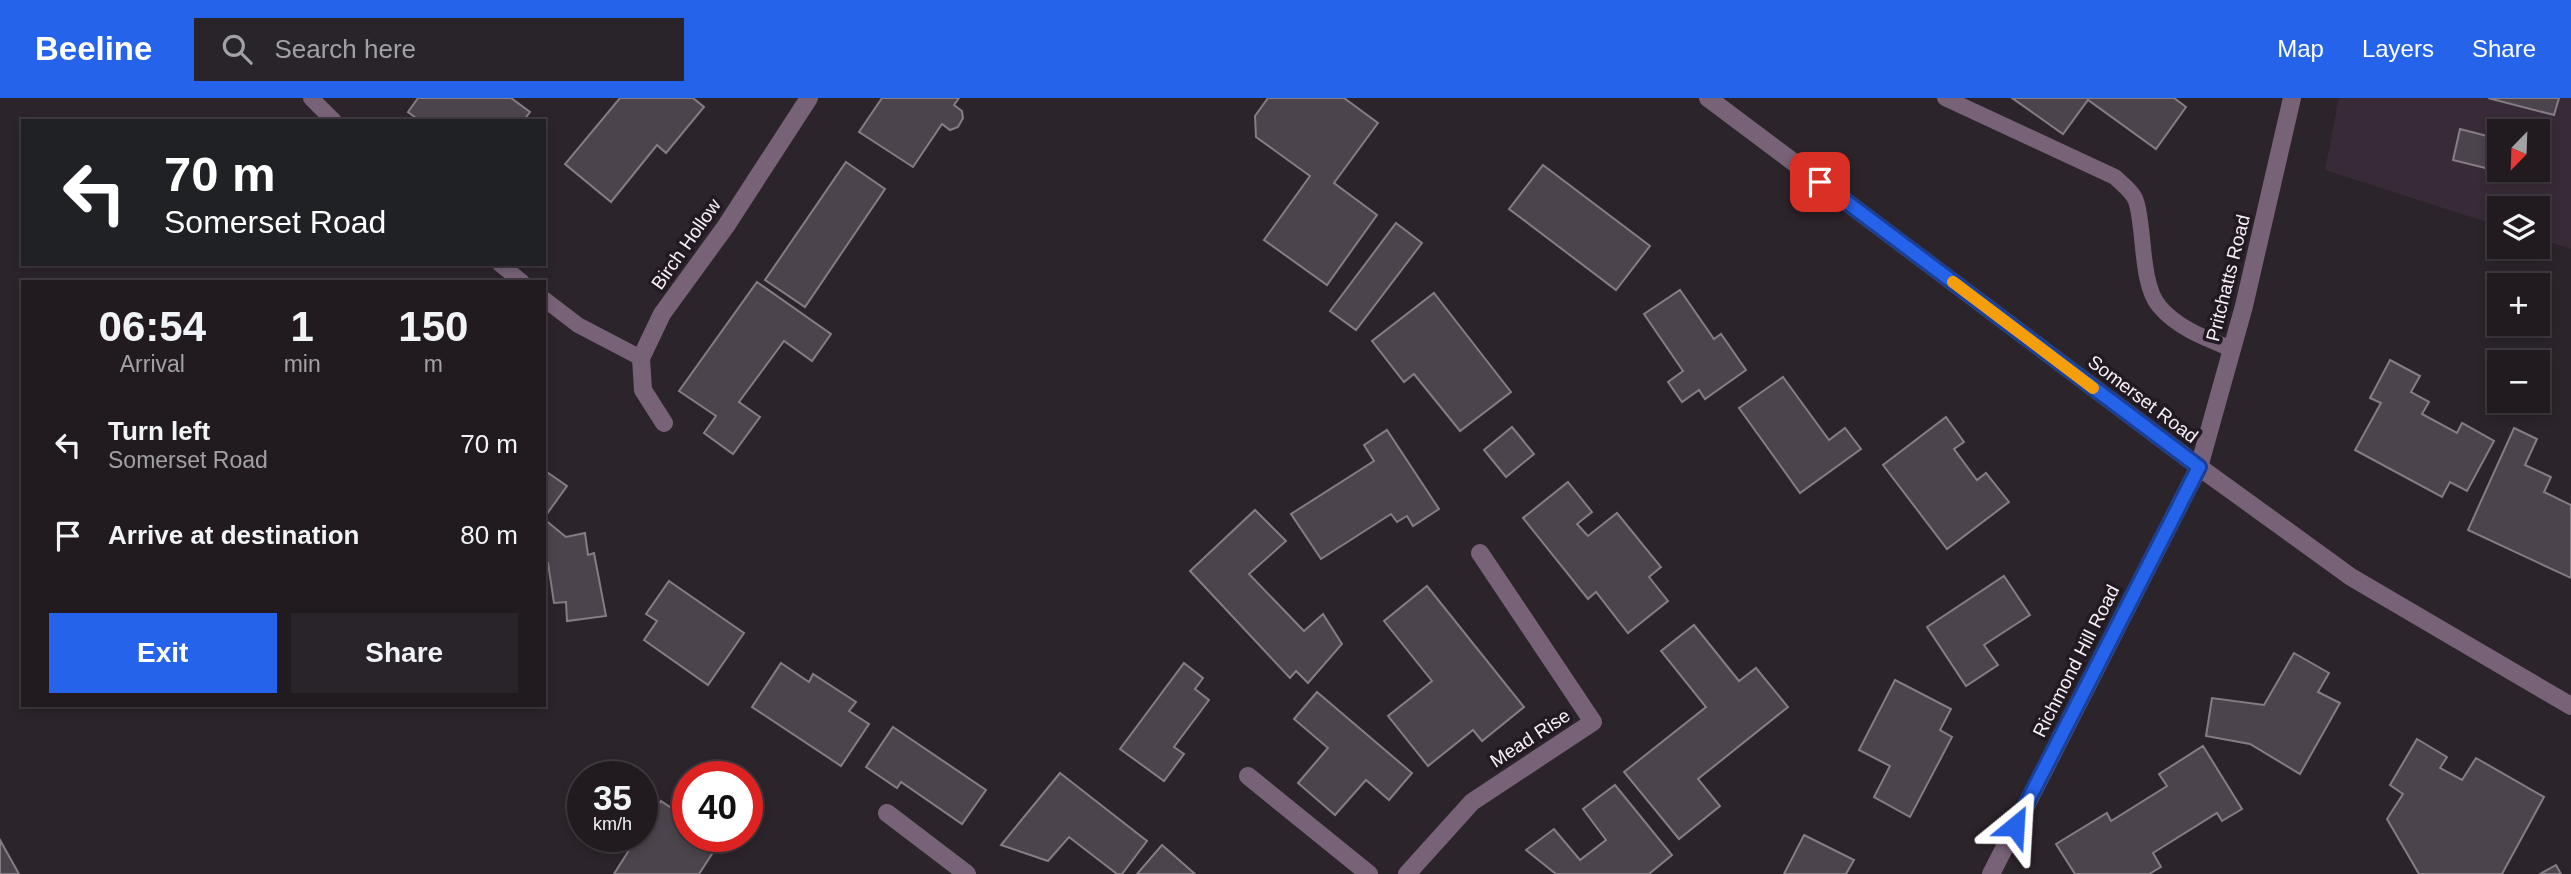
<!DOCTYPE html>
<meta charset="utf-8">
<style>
:root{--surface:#211b20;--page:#292429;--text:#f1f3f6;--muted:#a2a1a5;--line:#3e393e;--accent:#2563eb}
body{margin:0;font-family:Arial,sans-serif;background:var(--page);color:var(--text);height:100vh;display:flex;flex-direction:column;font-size:26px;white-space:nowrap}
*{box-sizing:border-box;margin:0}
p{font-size:23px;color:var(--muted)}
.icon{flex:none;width:38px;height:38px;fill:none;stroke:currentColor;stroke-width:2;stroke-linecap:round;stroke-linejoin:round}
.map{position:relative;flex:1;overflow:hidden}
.drawer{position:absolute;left:21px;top:182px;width:525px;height:427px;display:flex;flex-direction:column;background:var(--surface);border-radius:0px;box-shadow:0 4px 10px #0003,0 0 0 2px var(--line)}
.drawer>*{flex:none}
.guide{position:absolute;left:21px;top:21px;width:525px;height:147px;border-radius:0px;box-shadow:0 4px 10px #0003,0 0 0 2px var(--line);background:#202124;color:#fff;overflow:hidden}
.needle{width:46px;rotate:203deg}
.tools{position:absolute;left:2487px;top:21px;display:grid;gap:14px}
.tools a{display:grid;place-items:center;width:63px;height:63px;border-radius:0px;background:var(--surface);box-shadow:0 4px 10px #0003,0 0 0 2px var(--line);font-size:35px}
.speed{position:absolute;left:567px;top:663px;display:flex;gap:14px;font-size:35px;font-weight:700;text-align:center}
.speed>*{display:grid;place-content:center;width:91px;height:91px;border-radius:50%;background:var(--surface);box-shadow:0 4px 10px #0003,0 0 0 2px var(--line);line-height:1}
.speed small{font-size:18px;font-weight:400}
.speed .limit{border:10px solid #d22;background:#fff;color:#111}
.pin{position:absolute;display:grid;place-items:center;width:60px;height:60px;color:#fff;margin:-30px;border-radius:14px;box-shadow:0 4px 10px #0006}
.me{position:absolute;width:77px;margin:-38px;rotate:27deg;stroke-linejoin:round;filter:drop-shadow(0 0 5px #0008)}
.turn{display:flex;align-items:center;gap:24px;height:147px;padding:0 28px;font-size:32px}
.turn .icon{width:91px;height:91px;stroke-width:2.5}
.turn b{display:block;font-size:49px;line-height:60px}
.eta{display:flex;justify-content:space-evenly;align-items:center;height:119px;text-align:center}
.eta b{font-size:42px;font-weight:800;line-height:49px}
.cta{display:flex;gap:14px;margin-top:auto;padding:14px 28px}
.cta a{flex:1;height:80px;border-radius:0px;background:var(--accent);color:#fff;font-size:28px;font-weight:800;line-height:80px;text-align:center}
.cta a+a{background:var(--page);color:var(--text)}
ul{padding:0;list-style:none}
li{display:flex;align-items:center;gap:21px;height:91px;padding:0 28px}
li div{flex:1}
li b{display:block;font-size:26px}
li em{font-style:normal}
header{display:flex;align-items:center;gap:42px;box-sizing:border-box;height:98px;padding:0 35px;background:var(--accent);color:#fff}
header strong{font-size:33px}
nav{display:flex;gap:38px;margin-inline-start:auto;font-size:24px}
.search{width:490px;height:63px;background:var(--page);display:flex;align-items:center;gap:18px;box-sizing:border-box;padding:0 24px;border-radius:0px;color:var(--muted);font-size:26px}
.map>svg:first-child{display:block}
</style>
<header>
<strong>Beeline</strong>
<div class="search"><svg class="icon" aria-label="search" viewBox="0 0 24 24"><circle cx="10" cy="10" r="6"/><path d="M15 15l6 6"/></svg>Search here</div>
<nav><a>Map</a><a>Layers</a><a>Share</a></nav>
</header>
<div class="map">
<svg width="2571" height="776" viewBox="0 0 2571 776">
<rect width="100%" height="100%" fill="#2c242b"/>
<path fill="#382b37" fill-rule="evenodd" d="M2339,0H2571V151L2538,140V110H2499V128L2325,72ZM2499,33H2538V72H2499Z"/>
<g fill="#4c444c" stroke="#867c85" stroke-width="2">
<polygon points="418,0 511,0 530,14 523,23 420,23 408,14"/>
<polygon points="620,0 693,0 704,9 666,55 657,47 611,104 565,66"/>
<polygon points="882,0 959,0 954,7 962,13 963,20 958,29 950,32 942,26 913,69 859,34"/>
<polygon points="1268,0 1344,0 1378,25 1334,85 1377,117 1327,187 1264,142 1310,78 1256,39 1255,18"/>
<polygon points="2012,0 2174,0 2186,9 2156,51 2088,2 2063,36"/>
<polygon points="2488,0 2559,0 2554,17"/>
<polygon points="2460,31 2499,41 2499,72 2537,72 2534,82 2453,62"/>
<polygon points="846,64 885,91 805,209 765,182"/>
<polygon points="1543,67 1650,148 1616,192 1509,111"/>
<polygon points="1396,125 1422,145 1356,232 1330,213"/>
<polygon points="757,184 831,236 812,263 784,243 739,304 760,319 733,356 704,335 716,318 679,293"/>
<polygon points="1680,192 1714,241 1721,236 1746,272 1705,301 1699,292 1682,304 1668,284 1683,273 1644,216"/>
<polygon points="1434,195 1511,294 1460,333 1414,276 1404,284 1372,243"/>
<polygon points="2390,262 2420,278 2411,294 2429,304 2422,316 2457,335 2462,325 2494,343 2467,393 2450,384 2442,399 2355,352 2381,305 2370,300"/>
<polygon points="1783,279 1829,342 1845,330 1861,351 1800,395 1739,310"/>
<polygon points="1946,319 1964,344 1954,351 1977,382 1986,375 2009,404 1947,451 1883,367"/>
<polygon points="1512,329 1534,356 1506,379 1484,352"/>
<polygon points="2514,330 2537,341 2525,367 2551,379 2544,394 2571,407 2571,480 2468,432"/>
<polygon points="1387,332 1439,411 1413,428 1407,418 1397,424 1391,416 1321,461 1291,416 1374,363 1364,347"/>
<polygon points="544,372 567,388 544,420"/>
<polygon points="1568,384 1592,414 1577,426 1588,438 1617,415 1661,469 1649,479 1668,503 1628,535 1596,494 1588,501 1523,420"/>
<polygon points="1255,412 1286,443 1249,476 1304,533 1323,516 1342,546 1308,585 1296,573 1290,580 1190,473"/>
<polygon points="544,421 566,439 585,435 588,457 594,455 606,518 567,523 566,504 554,505 548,465 544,464"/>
<polygon points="2004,478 2030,517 1984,547 1998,567 1966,588 1927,529"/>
<polygon points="669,483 744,535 708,587 644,542 657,523 646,516"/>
<polygon points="1427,488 1524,609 1482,643 1473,632 1428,668 1388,618 1432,583 1384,523"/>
<polygon points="1694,527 1739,583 1756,570 1788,609 1698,681 1720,708 1679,741 1624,674 1706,609 1661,553"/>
<polygon points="2294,555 2329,575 2318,594 2340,605 2300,676 2250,646 2206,638 2212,600 2264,607"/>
<polygon points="781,565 809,584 813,576 856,604 849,613 869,626 841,668 752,609"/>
<polygon points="1184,565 1203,580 1195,591 1209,602 1174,649 1184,656 1164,683 1120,651"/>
<polygon points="1895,582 1951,611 1940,632 1952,639 1910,719 1874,699 1890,668 1859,652"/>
<polygon points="1317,594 1412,675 1389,702 1366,682 1335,717 1298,685 1328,650 1294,621"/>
<polygon points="893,629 986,692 962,726 901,684 897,690 866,669"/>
<polygon points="2417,641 2447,659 2440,670 2462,682 2476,660 2544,699 2502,776 2419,776 2387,721 2403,696 2390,687"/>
<polygon points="2203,648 2242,711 2222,723 2217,715 2153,755 2161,769 2149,776 2075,776 2056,746 2107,715 2111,723 2167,688 2159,676"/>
<polygon points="1060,675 1147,743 1122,776 1117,776 1069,739 1048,763 1001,747"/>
<polygon points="1615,687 1672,757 1649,776 1556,776 1526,752 1554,731 1580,762 1606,742 1583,711"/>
<polygon points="661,703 688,721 688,738 716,738 721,742 699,776 614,776 638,738 642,738 642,732"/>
<polygon points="1804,737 1854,762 1846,776 1784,776"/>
<polygon points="0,742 19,776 0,776"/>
<polygon points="1162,747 1195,776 1137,776"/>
<polygon points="2556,767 2561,776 2540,776"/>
</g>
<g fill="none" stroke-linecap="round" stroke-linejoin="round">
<g stroke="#786278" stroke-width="16">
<polyline points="311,0 334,23"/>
<path d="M1945,0L2115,79C2122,86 2133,94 2136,103C2145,130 2140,185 2159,208C2177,230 2207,241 2232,251"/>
<polyline points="500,166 522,184"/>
<polyline points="544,201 578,227 641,260"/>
</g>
<g stroke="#786278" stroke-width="18">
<polyline points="664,325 643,292 641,260 662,216 726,128 809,0"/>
<polyline points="1248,678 1369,776"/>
<polyline points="887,715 967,776"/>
<polyline points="1407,776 1472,704 1593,624 1480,455"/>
</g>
<g stroke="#786278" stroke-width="18">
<polyline points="1708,0 2199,369 2351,479 2571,608"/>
<polyline points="1991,776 2199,369 2244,208 2292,0"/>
</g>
</g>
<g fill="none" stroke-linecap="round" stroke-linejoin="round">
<g stroke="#184099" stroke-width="18">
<polyline id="route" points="1820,84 2199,369 2015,728"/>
</g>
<use href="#route" stroke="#2563eb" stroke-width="12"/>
<polyline stroke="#f59e0b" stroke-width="12" points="1953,184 2093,290"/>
</g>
<g text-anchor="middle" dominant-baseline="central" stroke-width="7" stroke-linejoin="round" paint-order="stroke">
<g font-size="19" fill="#f6f1f6" stroke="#221a22">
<text transform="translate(686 146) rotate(-55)">Birch Hollow</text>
<text transform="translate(2228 180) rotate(-76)">Pritchatts Road</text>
<text transform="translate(2143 301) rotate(37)">Somerset Road</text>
<text transform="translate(2076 563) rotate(-63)">Richmond Hill Road</text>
<text transform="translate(1530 640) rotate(-33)">Mead Rise</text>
</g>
</g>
</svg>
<div class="tools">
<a><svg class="needle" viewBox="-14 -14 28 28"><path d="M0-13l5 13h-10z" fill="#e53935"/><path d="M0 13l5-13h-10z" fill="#a2a1a5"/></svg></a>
<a><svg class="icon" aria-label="layers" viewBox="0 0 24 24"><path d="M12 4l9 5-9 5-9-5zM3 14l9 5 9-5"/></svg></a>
<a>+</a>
<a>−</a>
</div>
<div class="speed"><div>35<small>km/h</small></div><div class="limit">40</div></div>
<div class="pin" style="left:1820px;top:84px;background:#d93025"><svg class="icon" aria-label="arrive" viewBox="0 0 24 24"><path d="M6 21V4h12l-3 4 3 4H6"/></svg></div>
<svg class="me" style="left:2015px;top:728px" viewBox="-20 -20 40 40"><path d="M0-17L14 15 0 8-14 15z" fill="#2563eb" stroke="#fff" stroke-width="4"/></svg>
<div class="guide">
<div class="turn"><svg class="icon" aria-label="left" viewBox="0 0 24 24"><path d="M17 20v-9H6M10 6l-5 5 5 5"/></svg><div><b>70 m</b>Somerset Road</div></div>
</div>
<section class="drawer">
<div class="eta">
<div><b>06:54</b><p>Arrival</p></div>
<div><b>1</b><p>min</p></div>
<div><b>150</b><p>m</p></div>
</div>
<ul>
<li><svg class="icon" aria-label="left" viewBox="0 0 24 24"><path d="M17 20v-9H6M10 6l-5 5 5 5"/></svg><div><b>Turn left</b><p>Somerset Road</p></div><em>70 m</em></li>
<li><svg class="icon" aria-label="arrive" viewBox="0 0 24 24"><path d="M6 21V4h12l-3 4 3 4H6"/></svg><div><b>Arrive at destination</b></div><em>80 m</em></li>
</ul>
<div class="cta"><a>Exit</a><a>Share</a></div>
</section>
</div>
